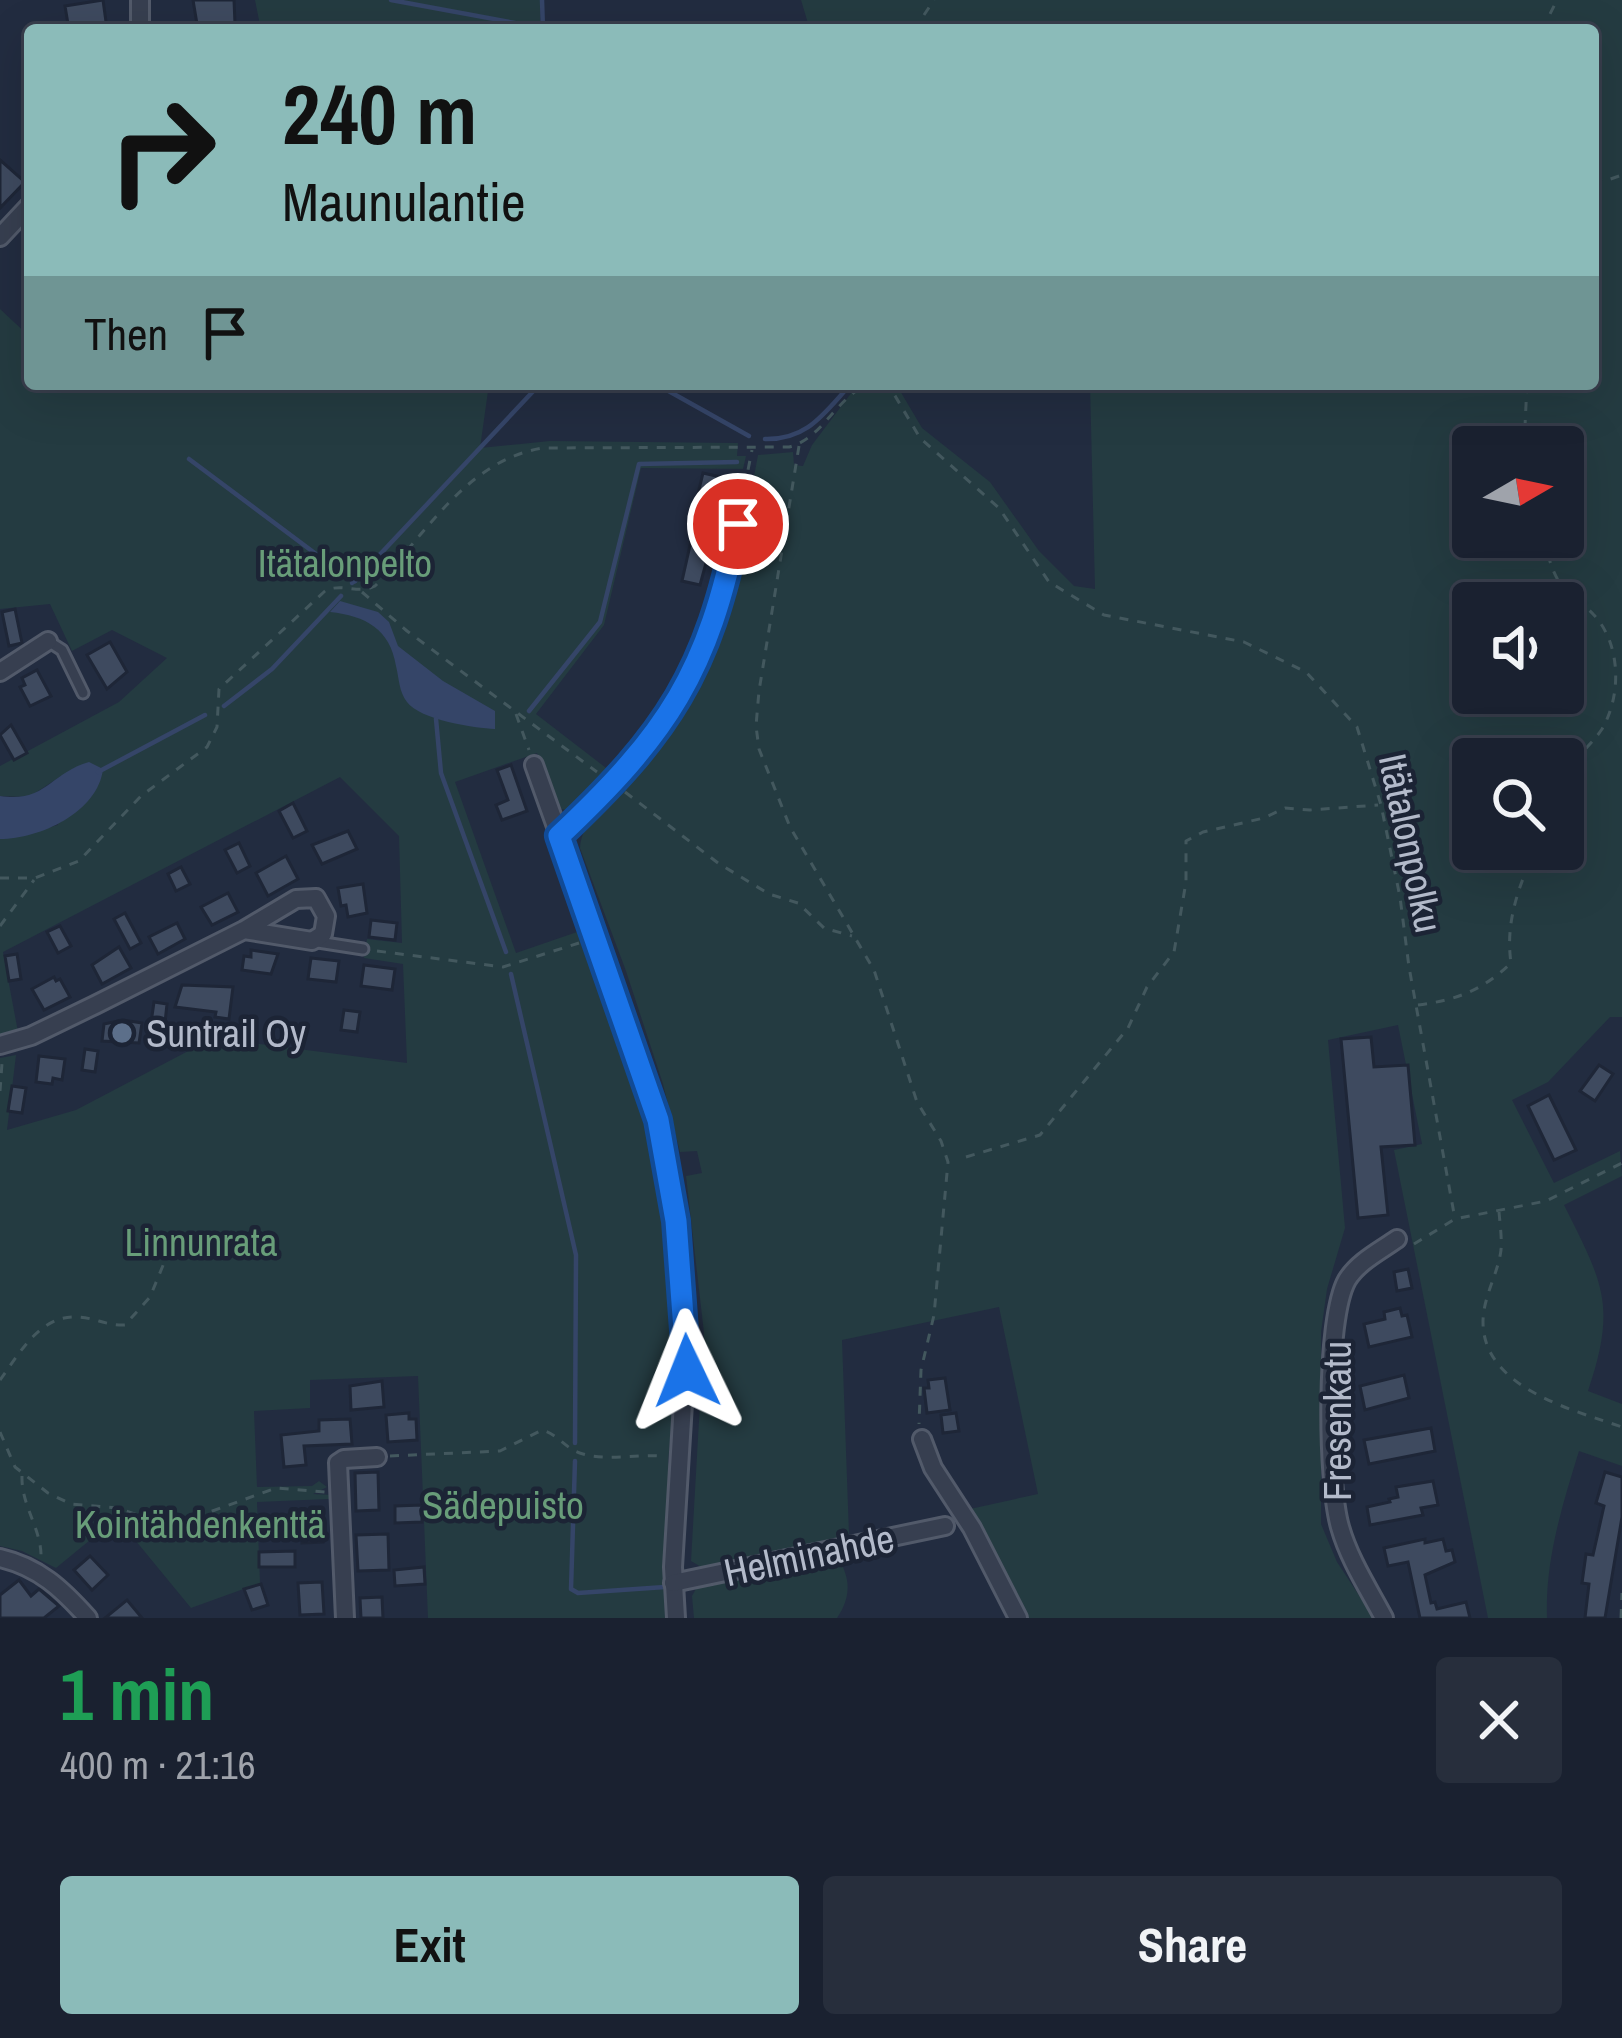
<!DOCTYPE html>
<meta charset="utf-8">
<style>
:root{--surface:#1a2130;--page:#272e3c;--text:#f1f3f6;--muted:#9fa3ab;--line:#383e4c;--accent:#8bbbb9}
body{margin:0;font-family:"Archivo Narrow",sans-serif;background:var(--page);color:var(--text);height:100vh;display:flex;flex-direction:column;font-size:45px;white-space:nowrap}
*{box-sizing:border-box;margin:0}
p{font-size:39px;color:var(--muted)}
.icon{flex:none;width:66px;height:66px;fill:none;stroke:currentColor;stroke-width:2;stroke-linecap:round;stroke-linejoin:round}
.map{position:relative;height:1618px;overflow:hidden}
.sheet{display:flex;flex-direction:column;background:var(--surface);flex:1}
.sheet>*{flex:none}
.hud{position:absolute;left:24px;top:24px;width:1575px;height:366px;border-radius:12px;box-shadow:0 12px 48px #0002,0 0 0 3px var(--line);background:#8bbbb9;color:#111;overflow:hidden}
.needle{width:78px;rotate:81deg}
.controls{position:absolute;left:1452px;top:426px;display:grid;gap:24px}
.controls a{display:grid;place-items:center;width:132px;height:132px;border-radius:12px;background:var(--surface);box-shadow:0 12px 48px #0002,0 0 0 3px var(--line);font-size:60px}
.pin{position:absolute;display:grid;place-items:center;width:102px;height:102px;color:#fff;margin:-51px;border:6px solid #fff;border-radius:50%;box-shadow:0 3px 12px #0007}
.me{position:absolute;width:132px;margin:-66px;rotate:358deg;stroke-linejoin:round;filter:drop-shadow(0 0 9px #0008)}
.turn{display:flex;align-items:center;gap:42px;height:252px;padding:0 60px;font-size:54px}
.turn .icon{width:156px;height:156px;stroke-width:2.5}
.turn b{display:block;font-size:84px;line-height:102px}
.then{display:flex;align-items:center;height:114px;padding:0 60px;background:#0003;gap:24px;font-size:45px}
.round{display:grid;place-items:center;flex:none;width:126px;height:126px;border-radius:12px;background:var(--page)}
.head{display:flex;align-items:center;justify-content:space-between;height:204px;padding:0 60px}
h1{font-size:72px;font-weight:800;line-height:90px;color:#1e9e55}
.action{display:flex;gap:24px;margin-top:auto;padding:24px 60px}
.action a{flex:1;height:138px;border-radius:12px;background:var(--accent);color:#111;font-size:48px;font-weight:800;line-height:138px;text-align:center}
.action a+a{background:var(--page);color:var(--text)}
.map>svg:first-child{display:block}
</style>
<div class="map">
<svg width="1622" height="1618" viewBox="0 0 1622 1618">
<rect width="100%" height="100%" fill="#222c40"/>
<g fill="#243b41" fill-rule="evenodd">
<polygon points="255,0 541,0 540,29 261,30"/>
<path d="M801,0H1622V1017H1610L1548,1082L1512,1100L1554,1183L1620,1151L1622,1176L1564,1205C1603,1283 1617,1305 1588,1391L1622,1404V1466L1579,1451C1562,1506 1545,1560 1547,1618H1488L1394,1150L1422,1144L1398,1025L1328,1040L1345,1228L1327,1289L1321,1332V1524L1337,1562L1374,1618H1025L970,1509L1038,1494L999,1307L842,1340L849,1534L844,1539L703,1568L691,1561L704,1333L686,1176L702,1173L697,1151L680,1152L663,1084L626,971L580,848C582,818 611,801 630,781C683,724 714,655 734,580L738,574L751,571L754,559L741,546L758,455L793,452L794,465L803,466L812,445L858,384H896L922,428L990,482L1039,551L1074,586L1095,589L1090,384H1593V30H810ZM1473,447H1563V537H1473ZM1473,603H1563V693H1473ZM1473,759H1563V849H1473Z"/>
<polygon points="0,309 30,337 30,384 489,384 480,448 550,441 738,443 737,456 746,456 743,469 641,468 604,625 536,714 610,771 604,782 572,811 561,809 537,753 455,782 516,953 580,931 585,947 591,950 646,1114 662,1188 679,1339 668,1463 672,1466 664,1555 665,1618 428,1618 418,1376 310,1380 310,1408 254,1411 257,1487 312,1486 319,1481 327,1487 313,1494 333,1495 335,1548 332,1549 329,1499 257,1502 260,1583 191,1608 117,1518 56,1568 22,1551 0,1546 0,1058 16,1055 7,1130 76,1110 213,1038 407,1063 403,964 364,958 367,939 402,943 399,836 340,777 3,952 18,1032 0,1037 0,839 58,825 61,776 29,797 0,796 0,766 119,702 167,658 112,630 72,651 50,604 0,609"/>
<path d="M838,1558C851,1579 851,1597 837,1618H694L692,1596L697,1587Z"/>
</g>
<g fill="#354568">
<path d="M340,601L378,612L389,622L398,646L443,681L495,711V729C475,728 420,720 407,702C399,692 399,678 396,666C390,629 366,616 330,612Z"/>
<path d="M89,762L103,769C98,812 40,839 0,839V796C46,803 50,773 89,762Z"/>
</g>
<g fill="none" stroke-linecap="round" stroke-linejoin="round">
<g stroke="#354568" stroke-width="4.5">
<polyline points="391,0 542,28"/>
<polyline points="542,0 543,30"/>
<polyline points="656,384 749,436"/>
<path d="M765,439C808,440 824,413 851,384"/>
<polyline points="189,459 332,566"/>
<polyline points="340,572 355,581 352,583"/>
<polyline points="355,581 540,384"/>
<polyline points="224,706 272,669 341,596"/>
<polyline points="529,711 600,622 639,464 737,462"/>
<polyline points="436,719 441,773 506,952"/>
<polyline points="98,772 205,715"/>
<polyline points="511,974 576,1255 575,1443"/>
<polyline points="575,1461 571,1589 578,1593 665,1587"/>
</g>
</g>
<g fill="#3e4a5f" stroke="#1e2637" stroke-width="3">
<polygon points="103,0 107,29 69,30 65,6"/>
<polygon points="193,0 234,0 235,24 198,30"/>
<polygon points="0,160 25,182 0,208"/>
<polygon points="703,473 725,478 716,520 693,515"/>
<polygon points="691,541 711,545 700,585 682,581"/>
<polygon points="15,609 22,643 9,646 2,612"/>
<polygon points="110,642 127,672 107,689 87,655"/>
<polygon points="37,670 51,696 30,706 20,687 25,685 22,678"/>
<polygon points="11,725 27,753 14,760 0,735"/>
<polygon points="511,765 527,811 502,820 496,805 508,800 497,770"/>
<polygon points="293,803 307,831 293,838 279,811"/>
<polygon points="348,831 357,849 322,864 312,845"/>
<polygon points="239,843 250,866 237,873 225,850"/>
<polygon points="286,856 298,879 268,896 256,873"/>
<polygon points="181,867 190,884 176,891 168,874"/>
<polygon points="363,884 367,913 348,917 346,905 341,906 338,888"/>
<polygon points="228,893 238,912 212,925 201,907"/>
<polygon points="125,913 141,943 130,949 114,919"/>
<polygon points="371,920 397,923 395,940 369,937"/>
<polygon points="177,923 185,939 158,954 149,937"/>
<polygon points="60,926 71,946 58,953 47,932"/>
<polygon points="119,947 131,968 102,984 92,965"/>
<polygon points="251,950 278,954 271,974 242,970 244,956 251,957"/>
<polygon points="17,954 21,979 9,981 5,956"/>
<polygon points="311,958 339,961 336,982 308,979"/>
<polygon points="364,965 395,969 392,990 361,986"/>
<polygon points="54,977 56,981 60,979 70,997 44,1010 32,989"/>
<polygon points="182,985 233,987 229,1019 215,1017 216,1012 175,1007"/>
<polygon points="154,1002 167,1004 164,1032 150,1030"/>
<polygon points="344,1010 360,1012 357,1032 341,1030"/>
<polygon points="123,1020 142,1023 139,1043 102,1041 104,1024"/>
<polygon points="1371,1037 1374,1067 1408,1065 1415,1145 1381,1147 1388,1215 1358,1218 1341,1039"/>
<polygon points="85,1049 98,1051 95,1072 82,1070"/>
<polygon points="39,1056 65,1059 62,1080 53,1078 52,1084 36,1082"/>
<polygon points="1599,1065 1613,1074 1595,1101 1580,1091"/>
<polygon points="12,1086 26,1088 22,1113 8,1111"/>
<polygon points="1549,1095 1576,1150 1554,1160 1528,1106"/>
<polygon points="1408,1269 1412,1288 1397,1291 1394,1272"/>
<polygon points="1400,1308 1402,1316 1407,1315 1412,1337 1369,1347 1364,1324 1385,1319 1384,1312"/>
<polygon points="1404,1375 1409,1398 1365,1410 1360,1386"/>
<polygon points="945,1378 950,1410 927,1413 924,1388 929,1388 928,1380"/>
<polygon points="382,1381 384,1407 351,1410 350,1386"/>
<polygon points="409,1413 409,1419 416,1419 417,1440 388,1442 386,1415"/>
<polygon points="956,1413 959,1431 943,1433 941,1415"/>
<polygon points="350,1419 352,1444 304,1446 306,1465 284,1467 281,1435 319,1431 319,1420"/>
<polygon points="1431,1428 1435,1451 1369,1464 1364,1440"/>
<polygon points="378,1472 379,1510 356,1511 355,1473"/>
<polygon points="1605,1472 1622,1477 1622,1517 1605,1618 1585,1618 1589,1584 1582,1583 1586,1554 1593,1555 1604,1506 1596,1503"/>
<polygon points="1433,1481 1438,1505 1421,1508 1423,1515 1370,1525 1367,1507 1390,1502 1389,1499 1398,1497 1396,1487"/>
<polygon points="422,1505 422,1522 395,1523 395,1506"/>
<polygon points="307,1512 322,1512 323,1542 302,1543 301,1515"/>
<polygon points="388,1534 389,1570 358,1571 356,1535"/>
<polygon points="1425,1539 1425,1543 1443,1539 1446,1551 1452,1550 1455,1562 1425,1575 1431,1603 1435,1602 1437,1609 1466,1602 1470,1618 1420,1618 1408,1562 1388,1566 1384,1548"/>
<polygon points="295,1551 295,1567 259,1567 259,1552"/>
<polygon points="90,1556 108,1575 92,1590 74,1570"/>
<polygon points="424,1567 425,1584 395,1586 394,1570"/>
<polygon points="19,1580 31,1596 39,1589 59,1606 44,1618 0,1618 0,1595"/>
<polygon points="322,1582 324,1614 300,1615 298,1583"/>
<polygon points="261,1584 268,1605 252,1610 244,1589"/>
<polygon points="382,1597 383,1618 361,1618 360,1598"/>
<polygon points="127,1600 142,1618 105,1618"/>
</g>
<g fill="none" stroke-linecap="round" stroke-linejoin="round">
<g stroke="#525a6a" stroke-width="15">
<g id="service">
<polyline points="48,641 62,650 83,693"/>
<polyline points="318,942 363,949"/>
</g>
</g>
<g stroke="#525a6a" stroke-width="22">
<g id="minor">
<polyline points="140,0 140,30"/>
<polyline points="0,237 30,205"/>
<polyline points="0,672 48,641"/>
<polyline points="534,765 640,1061 668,1168 687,1338 673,1567 676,1618"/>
<path d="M559,836C668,733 708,673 738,523"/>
<polyline points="0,1045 31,1036 95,1005 244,930 296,899 316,898 326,916 323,934 312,941 244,930"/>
<polyline points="922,1439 933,1468 972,1528 1018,1618"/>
<path d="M0,1558C39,1567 62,1589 88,1618"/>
<polyline points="673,1583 945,1526"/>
<polyline points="345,1618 338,1463 344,1459 377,1457"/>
<path d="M1384,1618C1368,1588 1349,1559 1340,1527C1327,1482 1325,1319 1347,1280C1358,1262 1380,1251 1397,1239"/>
</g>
</g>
<g stroke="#43585e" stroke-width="3" stroke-dasharray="9 9" stroke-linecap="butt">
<polyline points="914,30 934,0"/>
<polyline points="1542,30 1557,0"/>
<polyline points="1593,180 1605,181 1622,175"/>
<polyline points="882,384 891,389 920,438 999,508 1049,582 1104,615 1244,642 1306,672 1357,727 1381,805 1400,897 1409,967 1455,1219"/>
<polyline points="799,446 759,691 756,726 759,749 790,827 874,970 917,1102 941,1141 948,1162 934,1315 921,1370 919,1424"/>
<polyline points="1524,447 1527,384"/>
<polyline points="741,505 752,450"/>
<path d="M1543,537C1548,555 1552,574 1564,589C1572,599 1585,605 1593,614C1621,643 1622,695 1602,729C1588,750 1574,755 1563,782"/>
<polyline points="362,592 407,631 597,772"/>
<polyline points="516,714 529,750"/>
<polyline points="625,792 718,863 769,894 798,903 824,928 852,936"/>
<path d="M0,878H35L79,861L141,796L207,747L217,727L219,689L325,591C342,582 358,595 375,586C426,535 466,460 543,448L789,447C822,439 836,398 868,384"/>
<polyline points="0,926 34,880"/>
<polyline points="377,951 503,967 579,943"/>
<path d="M1418,1005C1457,1000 1483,990 1511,963C1505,921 1519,887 1535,849"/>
<polyline points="0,1091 2,1063"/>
<polyline points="966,1157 1040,1135 1128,1028 1147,987 1174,952 1186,882 1186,841 1203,832 1264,818 1285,808 1310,810 1378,805"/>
<path d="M1499,1212C1500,1224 1502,1238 1501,1250C1498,1274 1483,1297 1483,1322C1483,1388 1573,1410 1622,1427"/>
<polyline points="1414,1244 1455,1219 1546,1201 1622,1163"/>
<path d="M0,1380C20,1353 40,1314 79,1317C95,1318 108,1326 125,1325L150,1297L164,1263"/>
<polyline points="0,1432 15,1467 48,1493 71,1504 117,1508 171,1526 276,1488 325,1492"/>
<path d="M390,1456L500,1451L542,1430C558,1434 566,1450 583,1454C607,1461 636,1454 661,1456"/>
<path d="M22,1476C21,1506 42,1529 41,1558"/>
<polyline points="1621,1618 1622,1593"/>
</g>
<use href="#service" stroke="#373f50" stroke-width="9"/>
<use href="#minor" stroke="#373f50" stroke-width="16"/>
</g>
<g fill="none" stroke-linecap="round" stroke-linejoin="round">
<g stroke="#114b97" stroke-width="30">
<path id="route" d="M687,1371L676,1221L658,1120L559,836C668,733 708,673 738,524"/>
</g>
<use href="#route" stroke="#1a73e8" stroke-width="21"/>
</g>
<circle fill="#5c6f8a" stroke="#1c2435" stroke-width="4.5" cx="122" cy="1033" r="12"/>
<g text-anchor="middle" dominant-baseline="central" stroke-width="9" stroke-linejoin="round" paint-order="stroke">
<g font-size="39" fill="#689d79" stroke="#1c2435">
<text x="345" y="563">Itätalonpelto</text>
<text x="201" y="1242">Linnunrata</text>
<text x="503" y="1505">Sädepuisto</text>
<text x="200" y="1524">Kointähdenkenttä</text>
</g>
<g font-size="39" fill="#b3baca" stroke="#1c2435">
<text transform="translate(1411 843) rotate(78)">Itätalonpolku</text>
<text transform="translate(1337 1421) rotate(-90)">Fresenkatu</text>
<text transform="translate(809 1555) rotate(-12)">Helminahde</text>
</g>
<g font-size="39" fill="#b3baca" stroke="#1c2435" text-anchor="start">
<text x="146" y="1033">Suntrail Oy</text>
</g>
</g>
</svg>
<div class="controls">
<a><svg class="needle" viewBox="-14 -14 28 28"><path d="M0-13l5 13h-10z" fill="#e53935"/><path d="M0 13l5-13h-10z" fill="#9fa3ab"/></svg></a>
<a><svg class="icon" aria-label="sound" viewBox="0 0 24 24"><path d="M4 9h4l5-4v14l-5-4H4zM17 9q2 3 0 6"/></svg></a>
<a><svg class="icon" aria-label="search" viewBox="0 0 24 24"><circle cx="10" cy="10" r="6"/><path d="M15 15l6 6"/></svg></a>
</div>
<div class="pin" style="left:738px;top:524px;background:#d93025"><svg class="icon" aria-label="arrive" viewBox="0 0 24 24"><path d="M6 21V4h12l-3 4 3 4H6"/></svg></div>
<svg class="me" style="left:687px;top:1371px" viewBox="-20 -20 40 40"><path d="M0-17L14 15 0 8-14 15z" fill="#1a73e8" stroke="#fff" stroke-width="4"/></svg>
<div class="hud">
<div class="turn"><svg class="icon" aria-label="right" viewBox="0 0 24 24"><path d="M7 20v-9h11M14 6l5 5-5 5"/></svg><div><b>240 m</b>Maunulantie</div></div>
<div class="then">Then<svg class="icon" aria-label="arrive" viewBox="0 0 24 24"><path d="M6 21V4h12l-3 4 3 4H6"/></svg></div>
</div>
</div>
<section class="sheet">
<div class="head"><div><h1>1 min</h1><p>400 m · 21:16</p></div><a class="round"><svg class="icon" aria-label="close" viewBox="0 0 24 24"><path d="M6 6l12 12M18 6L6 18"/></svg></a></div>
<div class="action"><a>Exit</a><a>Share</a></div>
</section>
